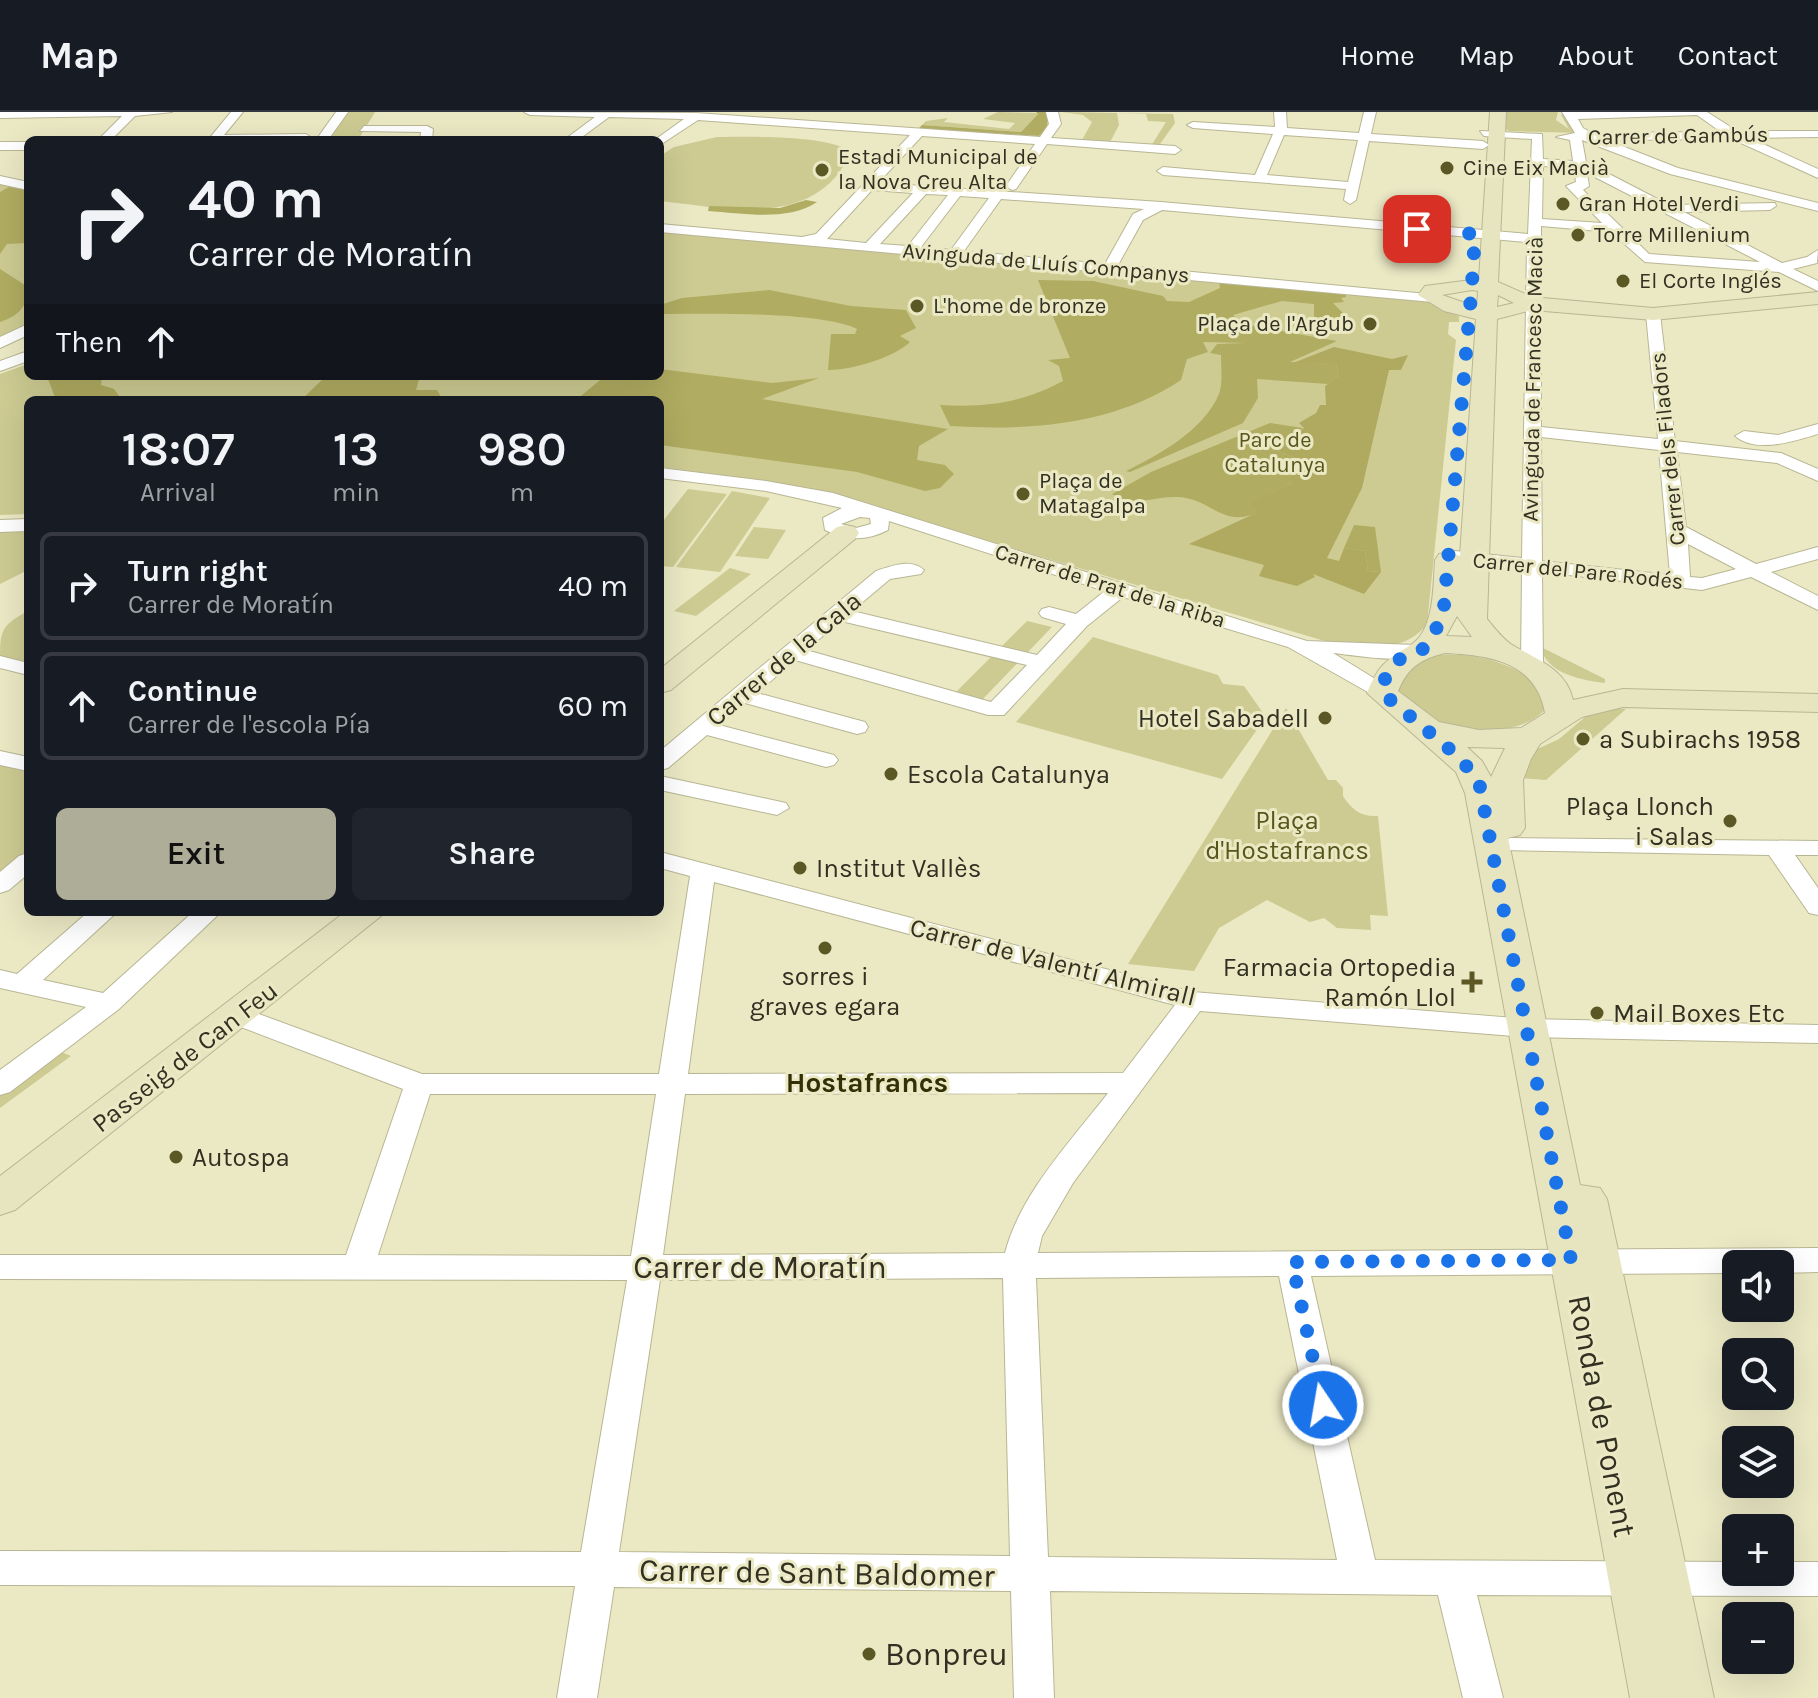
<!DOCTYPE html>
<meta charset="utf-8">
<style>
:root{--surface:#171b24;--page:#20242c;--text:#f1f3f6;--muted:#9ea1a6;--line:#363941;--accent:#aead98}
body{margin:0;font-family:Karla,sans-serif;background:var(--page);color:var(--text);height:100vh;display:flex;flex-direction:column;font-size:30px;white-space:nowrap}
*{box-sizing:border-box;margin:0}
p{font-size:26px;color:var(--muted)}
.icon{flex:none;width:44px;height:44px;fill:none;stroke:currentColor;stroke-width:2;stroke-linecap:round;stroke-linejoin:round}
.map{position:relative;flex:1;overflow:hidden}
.sheet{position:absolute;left:24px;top:284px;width:640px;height:520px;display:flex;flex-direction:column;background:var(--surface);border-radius:12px;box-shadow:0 8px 32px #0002}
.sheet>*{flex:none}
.guide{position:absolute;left:24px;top:24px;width:640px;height:244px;border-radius:12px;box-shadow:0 8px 32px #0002;background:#171b24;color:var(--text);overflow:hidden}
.controls{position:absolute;left:1722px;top:1138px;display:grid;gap:16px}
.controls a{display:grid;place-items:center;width:72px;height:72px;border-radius:12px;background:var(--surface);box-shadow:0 8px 32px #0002;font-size:40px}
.pin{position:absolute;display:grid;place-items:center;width:68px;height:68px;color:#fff;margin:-34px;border-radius:16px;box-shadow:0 4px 12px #0006}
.me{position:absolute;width:88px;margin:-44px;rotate:348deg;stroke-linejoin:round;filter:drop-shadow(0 0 6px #0008)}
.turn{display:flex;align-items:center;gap:28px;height:168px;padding:0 32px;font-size:36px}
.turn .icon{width:104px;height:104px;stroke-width:2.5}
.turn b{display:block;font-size:56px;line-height:68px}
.then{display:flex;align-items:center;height:76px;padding:0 32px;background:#0003;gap:16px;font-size:30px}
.eta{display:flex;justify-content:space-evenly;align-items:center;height:136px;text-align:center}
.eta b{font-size:48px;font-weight:600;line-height:56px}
.cta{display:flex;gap:16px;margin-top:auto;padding:16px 32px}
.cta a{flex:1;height:92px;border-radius:12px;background:var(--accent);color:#111;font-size:32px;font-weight:600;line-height:92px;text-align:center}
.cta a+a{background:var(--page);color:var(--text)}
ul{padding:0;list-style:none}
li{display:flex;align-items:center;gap:24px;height:108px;margin:0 16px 12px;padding:0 16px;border:4px solid var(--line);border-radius:12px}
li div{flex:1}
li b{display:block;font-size:30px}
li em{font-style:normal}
header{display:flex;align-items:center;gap:48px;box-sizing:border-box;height:112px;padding:0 40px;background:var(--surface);border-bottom:2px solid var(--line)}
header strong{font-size:38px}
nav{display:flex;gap:44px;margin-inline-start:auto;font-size:28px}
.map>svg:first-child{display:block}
</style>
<header>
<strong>Map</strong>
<nav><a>Home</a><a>Map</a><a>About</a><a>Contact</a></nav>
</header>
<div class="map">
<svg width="1818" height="1586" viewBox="0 0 1818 1586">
<rect width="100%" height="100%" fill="#ebe9c4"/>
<g fill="#cdcb92">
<polygon points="342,0 375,0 358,28 322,28"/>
<polygon points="998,0 1039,1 1021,20 922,13 926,9 948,6 944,10 1009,17 1015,11 983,7"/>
<polygon points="1062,0 1173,2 1175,11 1160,32 1151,34 1166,10 1148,9 1146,2 1117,1 1119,13 1110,30 1082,28 1092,10 1083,3"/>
<polygon points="1506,0 1558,0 1556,8 1569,17 1561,3 1564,0 1582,21 1509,19 1505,17"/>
<path d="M717,25C748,25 827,22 851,40C817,118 726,96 660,89V44L674,35Z"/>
<polygon points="0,68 28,74 28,217 0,231"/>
<path d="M660,120L1419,186L1459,204V210H1449L1448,222L1456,228L1427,512C1407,538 1379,534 1348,536L844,386L770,370L660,355V288H28V402L0,403V262L28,252V264H660Z"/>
<polygon points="688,377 727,382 673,455 660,454 660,413"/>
<polygon points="732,379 770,386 720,460 676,455"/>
<polygon points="28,413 28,458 0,472 0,414"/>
<polygon points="754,415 786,418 768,447 735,444"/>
<polygon points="730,456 751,462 696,504 674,499"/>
<path d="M28,499V557L0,550C0,519 0,514 28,499Z"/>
<polygon points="1027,509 1052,515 980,590 954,582"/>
<polygon points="1093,525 1218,563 1223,572 1244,574 1266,605 1222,667 1016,610"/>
<path d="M1541,535L1605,567V571C1582,568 1546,562 1541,535Z"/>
<path d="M1435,543C1474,540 1504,549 1537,569L1545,598C1518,625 1462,623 1430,606C1417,600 1406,587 1395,578L1397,560Z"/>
<path d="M1286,596L1328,668H1336L1343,676V684C1352,698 1361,705 1378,704L1388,804L1370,803L1371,818L1337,816L1324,806L1310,810L1267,788L1219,816L1194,859L1128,852Z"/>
<polygon points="1601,596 1626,597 1546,668 1520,666 1533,639 1559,627 1591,600"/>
<polygon points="0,646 28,652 28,749 0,765"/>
<polygon points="59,939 71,944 0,996 0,983"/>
</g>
<g fill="#b0ac61">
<path d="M1036,0H1046C1050,11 1047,18 1039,24L918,17L922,13L1021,20L1038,2Z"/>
<polygon points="9,75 28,78 28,131 7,132 0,142 0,80"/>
<path d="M806,88L817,90C787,110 742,101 708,99L709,94L780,96Z"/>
<path d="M0,157L28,175C28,195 18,204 0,210Z"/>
<path d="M1038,168L1093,169L1163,184L1167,189L1189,190L1220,176L1219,169L1346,179V185L1341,186L1344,190L1333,191L1347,205L1335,208L1346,216L1314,208V192L1282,189L1233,203L1243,212L1337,229L1290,250L1336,252L1339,264L1328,272L1257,267L1258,286L1243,311L1130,360L1126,359C1159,343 1204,318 1219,282C1223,271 1221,255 1221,243L1210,241L1217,232L1245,231L1203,230L1208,240L1187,247L1181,268C1114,313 1029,319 950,314L940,293C986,296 1022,291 1063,269L1059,254L1048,248L1070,246Z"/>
<path d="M769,178L851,194L906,198L916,216L900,224L910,230C893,246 852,258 828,258L831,222H855L857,217C821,199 704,202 660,202V193L682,186Z"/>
<polygon points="660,257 772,271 819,266 762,287 948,317 919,334 917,348 945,353 954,362 940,376 925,379 857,360 660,333 660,288 576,288 605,264 660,264"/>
<polygon points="47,264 102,264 101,273 114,277 122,288 56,288"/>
<polygon points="326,264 420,264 416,278 437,278 443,288 301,288"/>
<path d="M1270,311L1303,316L1278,339L1300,348L1292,371L1252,390L1259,400C1222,417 1213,387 1178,385C1153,384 1134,396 1112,382L1151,360Z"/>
<polygon points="1354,413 1375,415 1381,460 1368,459 1365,439 1344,436"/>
</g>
<polygon fill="#afaa60" points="1334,235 1392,247 1408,243 1401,258 1389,258 1362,376 1327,446 1339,449 1344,436 1365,439 1368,459 1381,460 1364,482 1313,462 1315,465 1297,474 1259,464 1264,453 1189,432 1258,400 1251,390 1292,371 1291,353 1300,348 1278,339 1304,316 1299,311 1316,301 1320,293 1326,293 1325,274 1339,264 1336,252 1293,251"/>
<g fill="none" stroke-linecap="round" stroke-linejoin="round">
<g stroke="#b8b693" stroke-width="2">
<g id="street">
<polygon points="0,0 172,0 135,4 111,28 98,28 122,4 0,6"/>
<polygon points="231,0 243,0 224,23 306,22 312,26 208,28"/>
<polygon points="336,0 348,0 328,28 316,28"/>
<path d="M524,0L696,1L1040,25L1049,12L1046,0H1058L1061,12L1051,26L1175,34L1181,38L1175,42L1047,32L1016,77L1012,78L1006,74L1035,32L922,24L878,71L1161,90L1528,122L1532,27L1484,24L1480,19L1542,22L1543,47L1573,49L1570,28L1556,25L1575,21L1562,0H1707L1737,19H1818V25L1750,26L1818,57V66L1732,27L1607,28L1678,56L1818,91V99L1670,62L1582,28L1586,50L1669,93L1775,91L1776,94L1770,98L1684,100L1782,151L1807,145L1818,138L1817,151L1793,157L1818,169V179L1779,160L1645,150L1611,120L1541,114V315L1658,327L1646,202L1653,198L1660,202L1675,329L1781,341L1818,357V369L1777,351L1677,340L1686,415L1756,452L1818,435V447L1771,460L1818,484V498L1751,465L1702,478L1542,460L1543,553L1540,558H1524L1521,553L1522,458L1455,451L1445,445L1455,439L1522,446L1527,130L1162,98L1143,108L1118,153L1438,183V189L1433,190L660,120V112L802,125L816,122L910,23L698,8L660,33L656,27L684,7L609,5L578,28H564L595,5L530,3ZM1697,3L1721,20L1592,21L1583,16L1578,7ZM1543,54L1574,56L1576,70L1566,74L1602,111L1542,107ZM1587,61L1760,150L1649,142L1583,78L1589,74ZM872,78L913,81L866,131L827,127ZM926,82L948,83L908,134L880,132ZM960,84L989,86L951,138L921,135ZM1001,87L1144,97L1133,102L1105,152L964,139ZM1541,325L1659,338L1670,463L1542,449ZM1688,432L1736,457L1702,466L1690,465Z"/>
<path d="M1274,0H1286L1287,16L1359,21L1364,0H1376L1371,22L1483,29L1489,33L1483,37L1369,29L1356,88L1350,92L1344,88L1346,77L1163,63L1157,59L1163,55L1255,63L1273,22L1193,16L1187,13L1193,10L1275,15ZM1284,23L1358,28L1348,70L1267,63Z"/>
<polygon points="364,14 427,14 433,17 432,28 420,28 421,20 360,19"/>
<rect x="0" y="30" width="28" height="8"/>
<polygon points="0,64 28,70 28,78 0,72"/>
<polygon points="28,212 28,223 0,236 0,225"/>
<polygon points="28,239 28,249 0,259 0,249"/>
<path d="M1818,312V322C1795,329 1756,342 1735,324L1744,319L1778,323Z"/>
<path d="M660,356L766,369L833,381L1307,529L1416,533L1427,539C1414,554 1353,543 1333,541L1390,576L1393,581L1390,586L1382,588L1288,535L1123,485L1087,514L1004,603H988L795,548L757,581L865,610L868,615L865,620L857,622L745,591L719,613L834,643L838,648L834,653L826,655L707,623L668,656L660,658V639L876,459C891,454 911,446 924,458L921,462L890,467L852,499L1037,543L1066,512L1042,505L1039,501L1042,497L1049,495L1076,502L1105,479L889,409L888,418C867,429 846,429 825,418L823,406L842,396L766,379L660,366ZM860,405L870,406L871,412L856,416L841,412ZM841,509L1027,553L991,590L806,538Z"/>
<polygon points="28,407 28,419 0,420 0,408"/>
<polygon points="0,544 28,551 28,563 0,556"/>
<polygon points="0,639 28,645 28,659 0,653"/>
<polygon points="660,664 786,691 789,696 777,703 660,678"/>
<polygon points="1511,726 1818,729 1818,743 1795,743 1818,776 1818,803 1809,801 1769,743 1502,738 1499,733 1502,728"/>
<path d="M660,740L1193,880L1527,907L1818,913V931L1527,925L1200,899L1073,1071L1042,1124L1038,1141L1818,1136V1160L1780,1161V1152H1736V1161L1311,1164L1375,1448L1736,1450V1460H1780V1450H1818V1484L1477,1483L1503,1586H1463L1438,1483L1050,1479L1054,1586H1014L1011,1479L614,1475L597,1586H557L575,1474L0,1473V1439L581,1440L627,1168L0,1167V1143H346L403,977L228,910L224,904L228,898H248L422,962H659L690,764L660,756ZM714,770L1175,893L1123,961L688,962ZM1108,981C1071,1029 1020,1082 1005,1141L663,1143L685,982ZM430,982H656L631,1144L378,1143ZM1279,1164L1337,1448L1048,1445L1036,1166ZM1003,1166L1010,1444L619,1440L660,1168Z"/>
<polygon points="28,741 28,762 9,778 0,781 0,760 19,744"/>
<polygon points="88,800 117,800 43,868 103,881 193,800 221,800 119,897 10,980 0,983 0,958 86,895 0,876 0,858 17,862"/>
</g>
</g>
<g stroke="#b8b693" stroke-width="2">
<g id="secondary">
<path d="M1490,0H1506L1498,170L1532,185L1653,196L1818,180V192L1653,208L1532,198L1497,207L1487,507C1494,515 1504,529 1514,534C1537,547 1567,558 1573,588L1623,577L1818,582V600L1623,595L1582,605L1540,632L1531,647L1523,668L1525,716L1520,723L1508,726L1580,1073L1600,1076L1607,1087L1714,1586H1630L1465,681L1456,660L1367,581C1380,550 1385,550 1412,532C1435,516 1433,473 1435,448L1439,442L1449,440L1460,444L1476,207L1444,199L1418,183L1425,174L1479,167ZM1472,178L1478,179L1477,195L1442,183ZM1498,183L1514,191L1497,195ZM1457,504L1472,525L1446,524ZM1445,541C1490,543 1536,550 1545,601L1521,616L1479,618L1439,610L1398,579C1408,555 1421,547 1445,541ZM1467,635L1505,636L1491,665L1482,649Z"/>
<polygon points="846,413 855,415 859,421 855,427 671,578 660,581 660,557 837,415"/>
<polygon points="345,800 386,800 15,1098 0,1103 0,1064"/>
</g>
</g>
<use href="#street" fill="#fff" fill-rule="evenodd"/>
<use href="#secondary" fill="#e7e5c0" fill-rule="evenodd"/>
</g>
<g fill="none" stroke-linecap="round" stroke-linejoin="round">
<path stroke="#1a73e8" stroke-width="14" stroke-dasharray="0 25.2" d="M1323,1293L1292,1150L1571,1148L1479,670L1459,645L1382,581C1385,554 1399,544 1423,537L1443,506L1472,172L1475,122L1417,117"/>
</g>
<g fill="#5b5825" stroke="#ebe9c4" stroke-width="3">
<circle cx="1447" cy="56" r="8"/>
<circle cx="822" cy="58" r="8"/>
<circle cx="1563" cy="92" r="8"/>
<circle cx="1578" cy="123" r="8"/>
<circle cx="1623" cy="169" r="8"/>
<circle cx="917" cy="194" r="8"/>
<circle cx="1370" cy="212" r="8"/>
<circle cx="1023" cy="382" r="8"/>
<circle cx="1325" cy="606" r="8"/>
<circle cx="1583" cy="627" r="8"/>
<circle cx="891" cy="662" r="8"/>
<circle cx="1730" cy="709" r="8"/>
<circle cx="800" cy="756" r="8"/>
<circle cx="825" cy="836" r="8"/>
<path d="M1468 858h8v8h8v8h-8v8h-8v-8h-8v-8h8z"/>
<circle cx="1597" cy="901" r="8"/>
<circle cx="176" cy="1045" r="8"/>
<circle cx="869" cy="1542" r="8"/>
</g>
<g text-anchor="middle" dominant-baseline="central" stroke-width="6" stroke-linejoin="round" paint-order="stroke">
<g font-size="22" fill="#313022" stroke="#ebe9c4">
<text transform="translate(1678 24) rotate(-1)">Carrer de Gambús</text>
<text transform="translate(1046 151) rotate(5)">Avinguda de Lluís Companys</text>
<text transform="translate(1533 267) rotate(-89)">Avinguda de Francesc Macià</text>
<text transform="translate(1668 337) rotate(-96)">Carrer dels Filadors</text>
<text transform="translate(1578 459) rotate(6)">Carrer del Pare Rodés</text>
<text transform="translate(1110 474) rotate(17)">Carrer de Prat de la Riba</text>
</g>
<g font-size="22" fill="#313022" stroke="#ebe9c4" text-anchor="start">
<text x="838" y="45">Estadi Municipal de<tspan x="838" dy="25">la Nova Creu Alta</tspan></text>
<text x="1463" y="56">Cine Eix Macià</text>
<text x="1579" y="92">Gran Hotel Verdi</text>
<text x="1594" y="123">Torre Millenium</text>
<text x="1639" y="169">El Corte Inglés</text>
<text x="933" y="194">L'home de bronze</text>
<text x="1354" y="212" text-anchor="end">Plaça de l'Argub</text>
<text x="1039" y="369">Plaça de<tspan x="1039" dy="25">Matagalpa</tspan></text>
</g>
<g font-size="22" fill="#58551c" stroke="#ebe9c4">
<text x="1275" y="328">Parc de<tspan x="1275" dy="25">Catalunya</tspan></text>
</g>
<g font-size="26" fill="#313022" stroke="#ebe9c4">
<text transform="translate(784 547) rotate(-40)">Carrer de la Cala</text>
<text transform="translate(1053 850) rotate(14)">Carrer de Valentí Almirall</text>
<text transform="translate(185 945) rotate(-38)">Passeig de Can Feu</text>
</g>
<g font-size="26" fill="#313022" stroke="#ebe9c4" text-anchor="start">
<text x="1309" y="606" text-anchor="end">Hotel Sabadell</text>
<text x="1599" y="627">a Subirachs 1958</text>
<text x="907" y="662">Escola Catalunya</text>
<text x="1714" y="694" text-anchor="end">Plaça Llonch<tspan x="1714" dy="30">i Salas</tspan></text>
<text x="816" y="756">Institut Vallès</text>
<text x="1456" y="855" text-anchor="end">Farmacia Ortopedia<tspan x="1456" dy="30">Ramón Llol</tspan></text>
<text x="825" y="864" text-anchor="middle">sorres i<tspan x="825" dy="30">graves egara</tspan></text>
<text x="1613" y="901">Mail Boxes Etc</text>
<text x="192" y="1045">Autospa</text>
</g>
<g font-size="26" fill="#58551c" stroke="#ebe9c4">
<text x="1287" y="708">Plaça<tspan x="1287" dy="30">d'Hostafrancs</tspan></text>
</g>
<g font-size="28" font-weight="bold" fill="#333005" stroke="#ebe9c4">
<text x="867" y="970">Hostafrancs</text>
</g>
<g font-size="32" fill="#313022" stroke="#ebe9c4">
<text x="760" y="1155">Carrer de Moratín</text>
<text transform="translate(1602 1304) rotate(79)">Ronda de Ponent</text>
<text transform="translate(817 1461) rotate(1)">Carrer de Sant Baldomer</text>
</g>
<g font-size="32" fill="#313022" stroke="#ebe9c4" text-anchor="start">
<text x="885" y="1542">Bonpreu</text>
</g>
</g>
</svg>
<div class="controls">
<a><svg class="icon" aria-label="sound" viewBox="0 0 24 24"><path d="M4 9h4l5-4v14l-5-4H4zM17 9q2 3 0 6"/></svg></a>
<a><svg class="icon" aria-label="search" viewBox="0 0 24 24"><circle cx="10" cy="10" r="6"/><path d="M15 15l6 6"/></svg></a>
<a><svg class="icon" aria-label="layers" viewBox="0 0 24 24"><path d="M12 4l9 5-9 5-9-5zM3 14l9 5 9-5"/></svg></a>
<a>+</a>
<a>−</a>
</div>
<div class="pin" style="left:1417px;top:117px;background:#d93025"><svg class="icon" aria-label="arrive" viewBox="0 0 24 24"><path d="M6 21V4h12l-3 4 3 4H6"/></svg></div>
<svg class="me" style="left:1323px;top:1293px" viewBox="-20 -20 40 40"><circle r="17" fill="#1a73e8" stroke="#fff" stroke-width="3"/><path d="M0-11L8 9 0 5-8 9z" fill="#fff"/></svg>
<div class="guide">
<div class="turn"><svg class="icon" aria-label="right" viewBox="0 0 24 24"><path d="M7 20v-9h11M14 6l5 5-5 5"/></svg><div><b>40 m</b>Carrer de Moratín</div></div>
<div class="then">Then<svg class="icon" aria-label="ahead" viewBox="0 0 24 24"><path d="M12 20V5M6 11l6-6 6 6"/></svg></div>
</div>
<section class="sheet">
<div class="eta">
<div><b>18:07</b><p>Arrival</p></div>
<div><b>13</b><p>min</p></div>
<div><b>980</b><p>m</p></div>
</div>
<ul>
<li><svg class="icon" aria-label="right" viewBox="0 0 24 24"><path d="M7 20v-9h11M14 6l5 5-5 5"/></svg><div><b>Turn right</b><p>Carrer de Moratín</p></div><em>40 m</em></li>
<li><svg class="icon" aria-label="ahead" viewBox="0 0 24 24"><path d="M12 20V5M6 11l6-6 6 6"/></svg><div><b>Continue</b><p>Carrer de l'escola Pía</p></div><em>60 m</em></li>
</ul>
<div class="cta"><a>Exit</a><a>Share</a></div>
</section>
</div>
